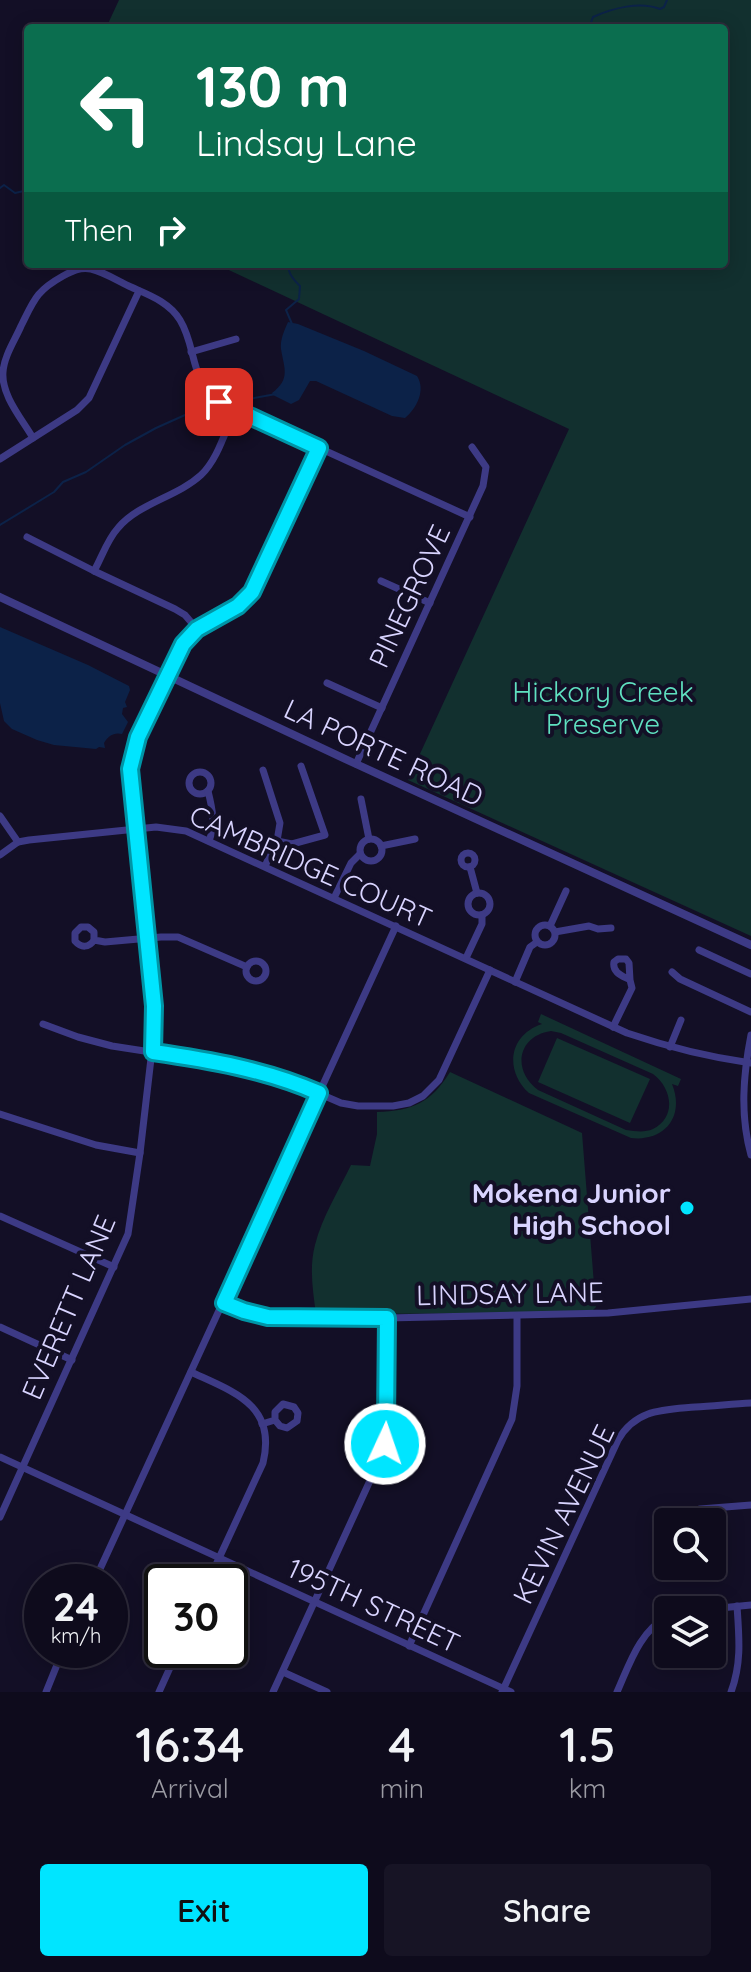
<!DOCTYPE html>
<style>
:root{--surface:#0e0b1c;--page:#171425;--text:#f1f3f6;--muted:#9b9ba3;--line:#2e2b3b;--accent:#00e5ff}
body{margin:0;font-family:Quicksand,sans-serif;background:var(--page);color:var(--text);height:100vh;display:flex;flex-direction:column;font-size:30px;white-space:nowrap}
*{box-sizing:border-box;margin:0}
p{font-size:26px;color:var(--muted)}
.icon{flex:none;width:44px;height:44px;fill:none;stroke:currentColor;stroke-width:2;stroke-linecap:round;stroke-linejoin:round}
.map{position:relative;height:1692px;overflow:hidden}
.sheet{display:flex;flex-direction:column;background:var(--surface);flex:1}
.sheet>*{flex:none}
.hud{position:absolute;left:24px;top:24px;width:704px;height:244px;border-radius:8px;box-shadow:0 4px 20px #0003,0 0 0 2px var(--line);background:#0b6e4f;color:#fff;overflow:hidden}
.controls{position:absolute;left:654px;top:1508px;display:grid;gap:16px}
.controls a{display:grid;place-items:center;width:72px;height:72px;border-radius:8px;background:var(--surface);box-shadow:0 4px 20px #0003,0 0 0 2px var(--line);font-size:40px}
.speed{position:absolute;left:24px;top:1564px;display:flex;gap:16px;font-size:40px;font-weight:700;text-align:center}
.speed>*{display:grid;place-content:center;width:104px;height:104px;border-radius:50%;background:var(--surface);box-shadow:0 4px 20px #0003,0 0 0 2px var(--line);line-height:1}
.speed small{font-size:20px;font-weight:400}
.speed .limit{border:4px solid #111;border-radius:12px;background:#fff;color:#111}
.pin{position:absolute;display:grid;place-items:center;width:68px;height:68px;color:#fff;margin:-34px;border-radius:16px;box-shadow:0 4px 12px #0006}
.me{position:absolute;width:88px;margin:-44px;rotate:3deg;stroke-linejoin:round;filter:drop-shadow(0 0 6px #0008)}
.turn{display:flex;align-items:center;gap:28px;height:168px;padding:0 40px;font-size:36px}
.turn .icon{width:104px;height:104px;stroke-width:2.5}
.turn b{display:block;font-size:56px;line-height:68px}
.then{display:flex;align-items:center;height:76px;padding:0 40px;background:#0003;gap:16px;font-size:30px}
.eta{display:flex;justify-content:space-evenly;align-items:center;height:136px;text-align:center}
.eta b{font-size:48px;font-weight:600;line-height:56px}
.primary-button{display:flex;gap:16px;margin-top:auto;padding:16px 40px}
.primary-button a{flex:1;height:92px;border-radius:8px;background:var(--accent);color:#111;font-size:32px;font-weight:600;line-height:92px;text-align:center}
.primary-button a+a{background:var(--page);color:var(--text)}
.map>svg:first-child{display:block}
</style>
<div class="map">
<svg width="751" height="1692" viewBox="0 0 751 1692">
<rect width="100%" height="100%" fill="#130f26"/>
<g fill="#12302f" fill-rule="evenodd">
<polygon points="119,0 751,0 751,936 408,780 569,429 216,264 724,264 724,28 106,28"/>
<path d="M541,1014L681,1079L678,1086L672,1084C685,1116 665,1142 631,1138L529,1093C504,1070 509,1035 542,1024L538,1022ZM551,1031L561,1033L653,1074C672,1088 677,1117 653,1129C644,1133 635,1131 626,1130L538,1090C512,1071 517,1036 551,1031Z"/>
<polygon points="557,1038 650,1079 630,1123 538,1082"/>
<path d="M450,1072L582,1133L595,1297L596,1307L593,1310L546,1313L316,1314C313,1291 309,1268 315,1245C322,1217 339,1190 351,1165L370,1166L377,1134V1112C412,1111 431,1103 450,1072Z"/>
</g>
<g fill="#0c2248">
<path d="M288,322L298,324L364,351L417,376C426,390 417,408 405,418L392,416L316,381H310L299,400L291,404L273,395L272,393C291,379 284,368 281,349C280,340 284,331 288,322Z"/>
<path d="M0,627L88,665L129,686L130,690L125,702L127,707L123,708L122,714L128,722L122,734C114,732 108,736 104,743L105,748L99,747L96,749L54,745L37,740L12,729L4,721L0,703Z"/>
</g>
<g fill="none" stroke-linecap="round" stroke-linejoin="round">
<g stroke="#0c2248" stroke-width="2">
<path d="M589,28L593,17C613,8 640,1 660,9L664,7L667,0"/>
<polyline points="0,188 4,185 15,193 28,190"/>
<path d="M288,264C288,274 294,280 300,286L299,299L286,310L292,324"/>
<polyline points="249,399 276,394"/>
<polyline points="0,525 54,492 63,482 86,472 125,445 156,428 185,415 204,410"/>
</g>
<g stroke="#3d3a85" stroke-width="7">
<polyline points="191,352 236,339"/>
<path d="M33,438C22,419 1,395 3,372C4,356 15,340 21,326C34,300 36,291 63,276C72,271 80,267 91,269C104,272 118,281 131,287C149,295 169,302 180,320C197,348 189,379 219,402L470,517"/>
<polyline points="0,459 77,410 89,398 139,291"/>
<polyline points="27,537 94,571 175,609 185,615 197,629"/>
<path d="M94,571C102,557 107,540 118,528C139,503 177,497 201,475C218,459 225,431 235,410"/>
<polyline points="381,581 430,603"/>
<polyline points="327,683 382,708"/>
<polyline points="356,764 483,486 486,467 472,447"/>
<polyline points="263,770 280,823 277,841 265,866"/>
<circle cx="200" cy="783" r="11"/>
<path d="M208,791C212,807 216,824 209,841"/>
<polyline points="361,799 369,839"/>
<polyline points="0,816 18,842"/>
<circle cx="371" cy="850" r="11"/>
<polyline points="277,841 292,844 325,835 301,766"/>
<polyline points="381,846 415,839"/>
<circle cx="468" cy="860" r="7"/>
<path d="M0,855L18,842L29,840L156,827L186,831L627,1033C668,1047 708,1057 751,1063"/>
<polyline points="470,867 477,893"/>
<circle cx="479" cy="904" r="11"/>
<polyline points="334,898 351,863 360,854"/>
<circle cx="545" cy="935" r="10"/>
<polyline points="550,926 566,891"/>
<polyline points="555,932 589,926 598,929 611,928"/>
<path d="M94,940V932L88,927H81L75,933V941C81,948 89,948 94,940L105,942L161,937H178L247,967"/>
<polyline points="699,950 751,974"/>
<polyline points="466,958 482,924 482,915"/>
<circle cx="256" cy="971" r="10"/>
<polyline points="672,972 680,979 751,1012"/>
<polyline points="515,982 530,947 537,942"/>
<polyline points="43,1024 78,1037 112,1046 196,1059 261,1073 297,1084 341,1103 358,1106 393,1106 409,1103 423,1096 439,1080 490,970"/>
<path d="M613,1027L632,988L630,980C623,976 612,973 614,962L618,959H626L629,963L630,980"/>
<path d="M751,1035C743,1076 740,1115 751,1155"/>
<polyline points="670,1047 681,1020"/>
<polyline points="0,1114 96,1145 140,1153"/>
<polyline points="0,1216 114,1267"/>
<polyline points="224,1303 244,1311 268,1317 387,1318 608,1313 751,1299"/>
<polyline points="0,1327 72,1360"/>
<path d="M191,1372C234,1392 277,1405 263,1463L208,1582"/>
<polyline points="262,1424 275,1420 275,1412 283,1404 294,1407 298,1413 297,1421 287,1428 280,1426 275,1420"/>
<polyline points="0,1457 511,1692"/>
<polyline points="700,1509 751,1505"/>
<polyline points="0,1517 128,1234 140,1153 155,1024 130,769 138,737 183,644 197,629 238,606 252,592 319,448"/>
<polyline points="94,1582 396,926"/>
<polyline points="700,1610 751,1605"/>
<polyline points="409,1646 512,1419 517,1386 517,1316"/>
<polyline points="283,1672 327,1692"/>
<polyline points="46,1692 63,1650"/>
<polyline points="159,1692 178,1650"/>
<path d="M273,1692L379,1461C393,1419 386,1362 387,1318"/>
<path d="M502,1692L618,1440C636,1409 663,1410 695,1407C714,1406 732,1404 751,1403"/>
<path d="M617,1692C630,1663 639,1632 668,1616"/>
<path d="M731,1692C742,1663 739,1636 737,1606"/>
</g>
<polyline stroke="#3d3a85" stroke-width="8" points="0,597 356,764 751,945"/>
</g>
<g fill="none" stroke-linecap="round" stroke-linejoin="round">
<g stroke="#0095a6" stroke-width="20">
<path id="route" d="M219,402L319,448L252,592L238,606L197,629L183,644L138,737L130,769L154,1006L153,1052C209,1060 267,1070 319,1093L224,1303L244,1311L268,1317L387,1318L386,1424L385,1444"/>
</g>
<use href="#route" stroke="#00e5ff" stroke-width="14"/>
</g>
<circle fill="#00e5ff" stroke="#130f26" stroke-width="3" cx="687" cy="1208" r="8"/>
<g text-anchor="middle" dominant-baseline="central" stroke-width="8" stroke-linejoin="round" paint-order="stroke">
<g font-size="28" fill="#d9d4ff" stroke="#130f26">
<text transform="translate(409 596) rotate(-65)">PINEGROVE</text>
<text transform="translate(384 752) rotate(25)">LA PORTE ROAD</text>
<text transform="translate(311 866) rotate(24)">CAMBRIDGE COURT</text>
<text transform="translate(510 1293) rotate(-1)">LINDSAY LANE</text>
<text transform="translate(68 1307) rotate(-67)">EVERETT LANE</text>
<text transform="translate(563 1514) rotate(-64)">KEVIN AVENUE</text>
<text transform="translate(374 1605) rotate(25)">195TH STREET</text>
</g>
<g font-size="28" fill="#5fe0c0" stroke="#130f26">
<text x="603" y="691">Hickory Creek<tspan x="603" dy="32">Preserve</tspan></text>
</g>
<g font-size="28" font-weight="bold" fill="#d9d4ff" stroke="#130f26" text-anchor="end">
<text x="671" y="1192">Mokena Junior<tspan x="671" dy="32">High School</tspan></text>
</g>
</g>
</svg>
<div class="controls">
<a><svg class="icon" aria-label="search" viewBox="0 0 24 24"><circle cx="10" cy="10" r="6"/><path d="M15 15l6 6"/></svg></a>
<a><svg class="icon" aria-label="layers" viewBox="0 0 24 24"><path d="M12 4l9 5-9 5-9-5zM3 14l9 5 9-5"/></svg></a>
</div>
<div class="speed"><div>24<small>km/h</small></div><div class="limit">30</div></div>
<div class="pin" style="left:219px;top:402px;background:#d93025"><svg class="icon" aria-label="arrive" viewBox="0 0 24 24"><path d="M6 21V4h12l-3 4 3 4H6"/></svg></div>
<svg class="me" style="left:385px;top:1444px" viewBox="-20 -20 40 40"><circle r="17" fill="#00e5ff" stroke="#fff" stroke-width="3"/><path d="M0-11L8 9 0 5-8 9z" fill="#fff"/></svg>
<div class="hud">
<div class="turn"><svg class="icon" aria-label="left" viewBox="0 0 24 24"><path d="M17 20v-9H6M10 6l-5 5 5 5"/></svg><div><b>130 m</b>Lindsay Lane</div></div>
<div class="then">Then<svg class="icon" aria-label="right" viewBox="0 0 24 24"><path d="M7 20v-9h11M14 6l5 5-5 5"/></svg></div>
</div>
</div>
<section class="sheet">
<div class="eta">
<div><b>16:34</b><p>Arrival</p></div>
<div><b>4</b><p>min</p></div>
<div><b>1.5</b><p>km</p></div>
</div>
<div class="primary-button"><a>Exit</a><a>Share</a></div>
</section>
